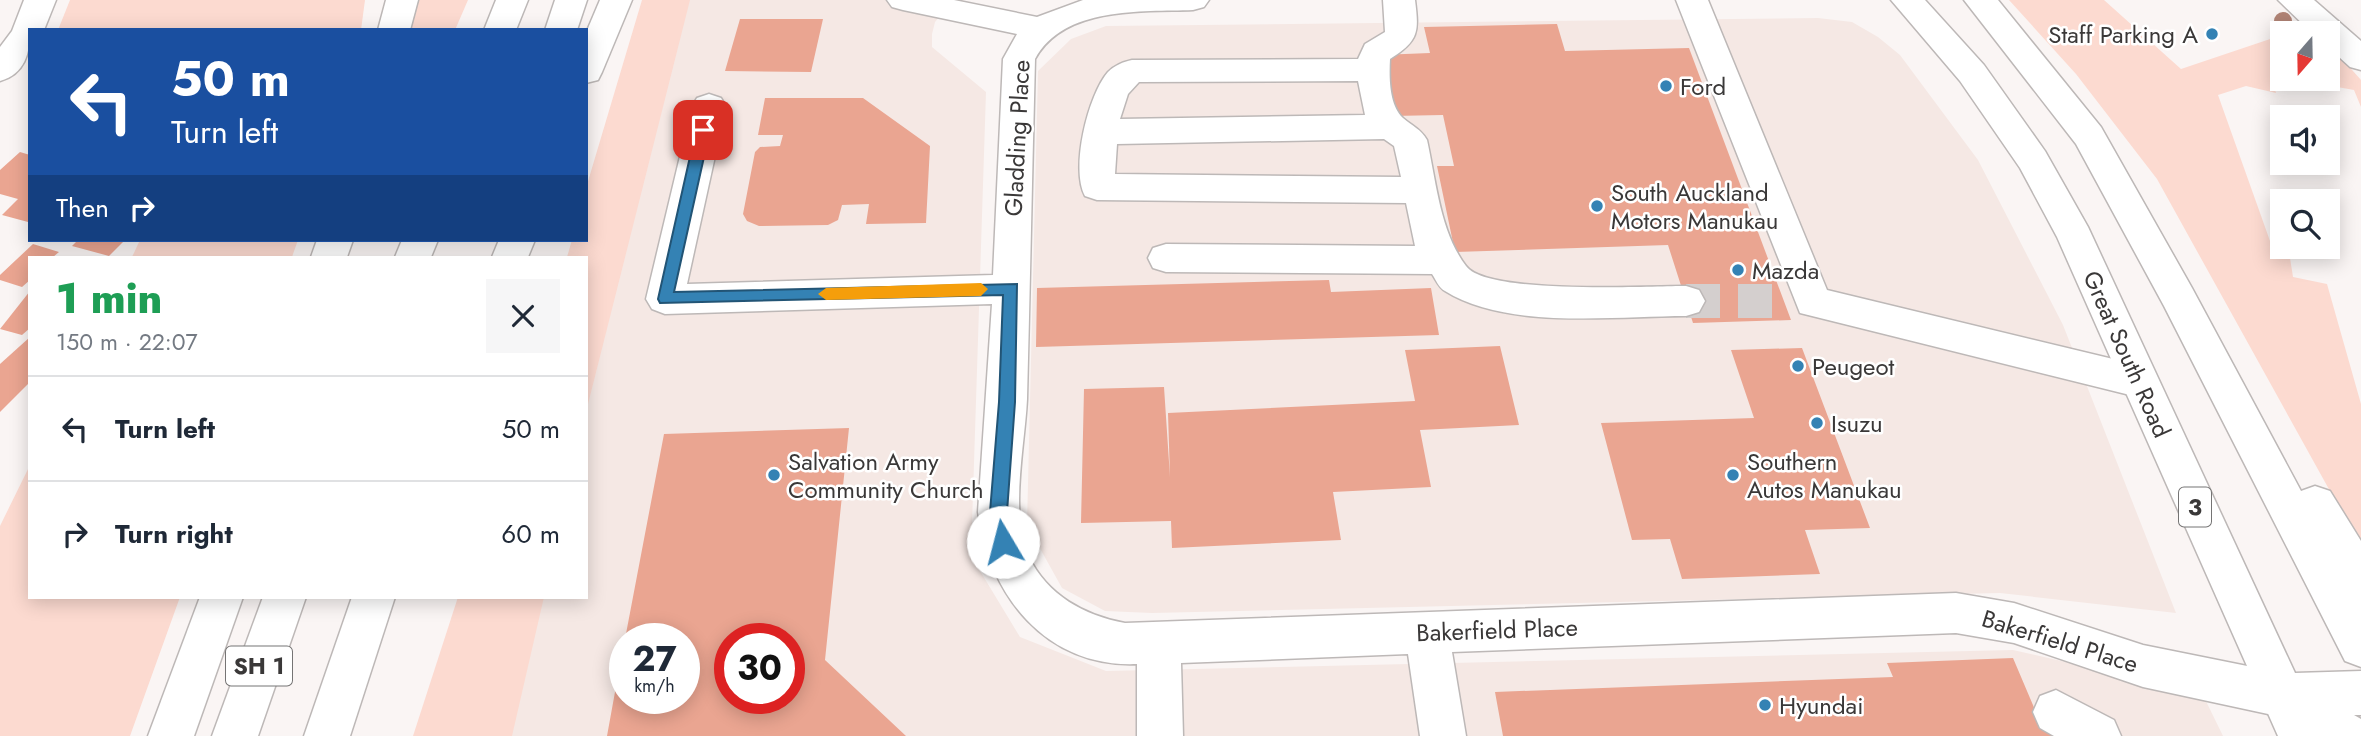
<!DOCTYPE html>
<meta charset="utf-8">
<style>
:root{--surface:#fff;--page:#f6f6f7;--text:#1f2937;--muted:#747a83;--line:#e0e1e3}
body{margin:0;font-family:Jost,sans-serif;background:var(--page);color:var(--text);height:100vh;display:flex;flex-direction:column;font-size:26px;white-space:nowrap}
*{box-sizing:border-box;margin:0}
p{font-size:23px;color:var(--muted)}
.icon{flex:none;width:38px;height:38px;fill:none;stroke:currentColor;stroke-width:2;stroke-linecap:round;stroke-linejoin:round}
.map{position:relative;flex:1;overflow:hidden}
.sheet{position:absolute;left:28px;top:256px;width:560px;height:343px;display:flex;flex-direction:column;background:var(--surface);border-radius:0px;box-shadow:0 4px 18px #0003}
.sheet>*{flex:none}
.banner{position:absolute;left:28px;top:28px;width:560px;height:214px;border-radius:0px;box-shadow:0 4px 18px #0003;background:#1a4fa0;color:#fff;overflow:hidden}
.needle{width:46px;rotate:200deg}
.fabs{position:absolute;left:2270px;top:21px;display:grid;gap:14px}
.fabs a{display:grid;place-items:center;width:70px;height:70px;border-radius:0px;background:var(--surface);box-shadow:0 4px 18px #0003;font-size:35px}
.speed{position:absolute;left:609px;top:623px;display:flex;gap:14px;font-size:35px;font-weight:700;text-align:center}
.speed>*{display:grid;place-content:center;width:91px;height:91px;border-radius:50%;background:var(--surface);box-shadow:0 4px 18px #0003;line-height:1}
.speed small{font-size:18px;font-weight:400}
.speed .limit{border:10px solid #d22;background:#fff;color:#111}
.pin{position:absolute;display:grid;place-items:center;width:60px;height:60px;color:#fff;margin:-30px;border-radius:14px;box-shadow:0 4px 10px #0006}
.me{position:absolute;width:77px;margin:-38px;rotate:352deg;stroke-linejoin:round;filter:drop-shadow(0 0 5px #0008)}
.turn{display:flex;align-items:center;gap:24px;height:147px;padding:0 28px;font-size:32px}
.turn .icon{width:91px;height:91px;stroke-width:2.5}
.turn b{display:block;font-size:49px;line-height:60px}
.then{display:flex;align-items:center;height:66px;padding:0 28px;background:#0003;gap:14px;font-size:26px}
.round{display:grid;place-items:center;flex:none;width:74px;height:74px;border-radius:0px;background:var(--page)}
.summary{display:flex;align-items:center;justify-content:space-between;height:119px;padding:0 28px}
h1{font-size:42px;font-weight:800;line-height:52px;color:#1e9e55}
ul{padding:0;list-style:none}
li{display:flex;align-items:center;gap:21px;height:105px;padding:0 28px;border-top:2px solid var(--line)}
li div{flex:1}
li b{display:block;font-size:26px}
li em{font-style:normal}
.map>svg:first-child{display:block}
</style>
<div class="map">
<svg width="2361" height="736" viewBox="0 0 2361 736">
<rect width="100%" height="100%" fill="#faf5f4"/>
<g fill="#f5e8e4" fill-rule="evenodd">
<path d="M669,0H964L945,10L935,22L932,34V47L986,92L971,556L1020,637L1106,671L2013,650L2202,693L2223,736H447L489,597H586V274ZM625,639H684V698H625ZM730,639H789V698H730Z"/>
<polygon points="1818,18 1852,22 1878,37 1900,55 1978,160 2063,325 2176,613 2000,593 1152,613 1105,611 1062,588 1027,525 1038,71 1071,39 1106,26"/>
</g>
<g fill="#fcdad0">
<polygon points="70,0 365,0 361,30 58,30"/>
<polygon points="416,0 468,0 455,30 410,30"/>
<polygon points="642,0 690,0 586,412 586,257 567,257 572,240 586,240 586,188"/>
<polygon points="2009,0 2104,0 2181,69 2282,35 2282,77 2271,76 2276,93 2246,86 2218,95 2270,241 2290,258 2293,277 2327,284 2361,404 2361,547 2157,179 2076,74"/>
<polygon points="2328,43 2361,80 2361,107 2354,90 2292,79 2328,79"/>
<polygon points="140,240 298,240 292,257 132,257"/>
<polygon points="30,465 30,597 180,597 130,736 0,736 0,526"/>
<polygon points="458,597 544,597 512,736 413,736"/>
</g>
<g fill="#eaa591" fill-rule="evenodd">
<polygon points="740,19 823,19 811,72 725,71"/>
<polygon points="1557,24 1565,51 1689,48 1791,320 1693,323 1668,245 1455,252 1437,166 1454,166 1443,115 1392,116 1380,55 1430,53 1424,27"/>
<polygon points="765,98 863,98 930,146 926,223 866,224 869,204 842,205 838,220 828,225 759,226 747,221 743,214 755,152 760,147 780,146 783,135 758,135"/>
<polygon points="20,152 30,155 28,222 2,215 18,199 0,194 0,170"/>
<polygon points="78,240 125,240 109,256 72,246"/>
<polygon points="33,244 59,252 53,257 30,257 30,280 22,287 0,280 0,275"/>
<polygon points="1329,280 1331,292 1431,288 1439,335 1036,347 1037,288"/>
<polygon points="30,291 30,328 22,335 0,329"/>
<polygon points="30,337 30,382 0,412 0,364"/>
<polygon points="1500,346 1519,425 1420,430 1431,487 1333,492 1341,540 1172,548 1171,521 1081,523 1084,389 1164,387 1170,477 1168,413 1415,401 1405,350"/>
<polygon points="1802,348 1870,528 1805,530 1820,574 1682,579 1670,539 1632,540 1601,423 1754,418 1731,350"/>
<path d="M849,428L825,660L906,736H607L623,648L625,698H684V639H625L664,434ZM730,639H789V698H730Z"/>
<polygon points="2013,658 2038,717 2071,736 1503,736 1495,692 1893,677 1887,663"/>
</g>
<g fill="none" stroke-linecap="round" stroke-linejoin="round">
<polyline stroke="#d4cfce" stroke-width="34" stroke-dasharray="34 18" stroke-linecap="butt" points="1686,301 1784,301"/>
<g stroke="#bdb8b7" stroke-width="3">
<g id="minor">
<path d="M24,0H56L44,30H30C30,53 25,74 0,81V47L12,31Z"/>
<path d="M887,0H954L1037,17L1083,0H1209L1204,7L1193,10C1141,12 1064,6 1035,59C1032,172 1030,285 1027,399C1025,445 1009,514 1029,557C1047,595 1085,616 1125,623L1956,593L2014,603L2143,645L2282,673L2298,680L2305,695L2298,710L2282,717L2143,687L2014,643L1956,633L1452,652L1466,736H1420L1408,654L1181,663L1183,736H1137V664C1046,668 989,595 978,512L992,304L665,314L652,309L646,299L692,106L697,98L709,94L721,98L726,106L687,284L993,275L1003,59L1017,34L903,10L892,7Z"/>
<path d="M1383,0H1415C1419,32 1419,41 1390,59C1389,77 1389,105 1403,118C1412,126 1421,129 1427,140C1436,181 1440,232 1466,266C1487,295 1647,286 1686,286L1699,290L1705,301L1699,312L1686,316C1615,316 1507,330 1445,291C1439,288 1436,280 1432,274L1166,272L1153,268L1148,258L1153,248L1166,244L1415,246L1406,203L1097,200L1085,196C1070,169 1088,95 1108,72C1115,65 1123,62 1132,60L1358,59L1365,44L1385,32ZM1358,81L1365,115L1120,119L1128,94L1139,82ZM1384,139L1394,146L1401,177L1115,174L1117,144Z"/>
<polygon points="1676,0 1708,0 1827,290 2138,365 2152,370 2157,381 2152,392 2138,397 1800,313"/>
<polygon points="2278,0 2314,0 2361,41 2361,70 2350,67 2328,47 2328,33 2312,33"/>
<polygon points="2056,690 2114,720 2121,736 2054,736 2040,728 2033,712 2040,696"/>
</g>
</g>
<g stroke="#bdb8b7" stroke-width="3">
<g id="major">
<polygon points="1891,0 1925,0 1984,65 2045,151 2088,227 2295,673 2361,671 2361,715 2354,715 2361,719 2361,736 2278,736 2057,237 2020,168 1960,81"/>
<polygon points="1964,0 1998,0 2101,127 2192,288 2301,491 2315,486 2330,491 2361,541 2361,667 2345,661 2164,306 2076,144"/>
</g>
</g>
<g stroke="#bdb8b7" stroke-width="3">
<g id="highway">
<polygon points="386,0 418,0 410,30 378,30"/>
<polygon points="496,0 528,0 516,30 484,30"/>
<polygon points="555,0 587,0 577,30 545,30"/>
<polygon points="600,0 632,0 602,72 598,80 586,83 586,33"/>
<polygon points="317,240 353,240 347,257 311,257"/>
<polygon points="402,240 438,240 431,257 395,257"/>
<polygon points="499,240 535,240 528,257 492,257"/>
<polygon points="200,597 243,597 194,736 148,736"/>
<polygon points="263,597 306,597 258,736 212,736"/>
<polygon points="352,597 395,597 350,736 304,736"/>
</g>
</g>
<use href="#minor" fill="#fff" fill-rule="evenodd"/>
<use href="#major" fill="#fff" fill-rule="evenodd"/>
<use href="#highway" fill="#fff" fill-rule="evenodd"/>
</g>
<circle fill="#b28476" cx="2283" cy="21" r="9"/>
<polygon fill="#3482b4" stroke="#225475" stroke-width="2" points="703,125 710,130 674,292 1017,284 1015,402 1007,512 1012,542 1010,548 997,548 990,512 999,402 1003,295 660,303 658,299 696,130"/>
<polygon fill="#f59e0b" points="981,283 988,289 981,296 826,300 818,294 826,288"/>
<g fill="#3482b4" stroke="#fff" stroke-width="2.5">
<circle cx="2212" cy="34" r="7"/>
<circle cx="1666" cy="86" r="7"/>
<circle cx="1597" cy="206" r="7"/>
<circle cx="1738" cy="270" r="7"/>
<circle cx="1798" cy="366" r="7"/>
<circle cx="1817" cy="423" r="7"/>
<circle cx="774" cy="475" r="7"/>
<circle cx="1733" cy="475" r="7"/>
<circle cx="1765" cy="705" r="7"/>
</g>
<g text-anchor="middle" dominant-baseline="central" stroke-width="5" stroke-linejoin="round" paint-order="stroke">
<g fill="#fff" stroke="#757474" stroke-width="2">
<rect x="2179" y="487.5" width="32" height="39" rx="5"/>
<rect x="226" y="646.5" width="66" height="39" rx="5"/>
</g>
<g font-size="23" font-weight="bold" fill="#3a3838">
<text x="2195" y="507">3</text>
<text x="259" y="666">SH 1</text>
</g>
<g font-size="24" fill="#3a3838" stroke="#fff" text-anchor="start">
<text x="2198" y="34" text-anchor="end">Staff Parking A</text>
<text x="1680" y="86">Ford</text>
<text x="1611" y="192">South Auckland<tspan x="1611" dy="28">Motors Manukau</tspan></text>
<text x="1752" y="270">Mazda</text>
<text x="1812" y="366">Peugeot</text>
<text x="1831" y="423">Isuzu</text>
<text x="788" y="461">Salvation Army<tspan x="788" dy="28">Community Church</tspan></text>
<text x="1747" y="461">Southern<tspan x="1747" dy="28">Autos Manukau</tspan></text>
<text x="1779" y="705">Hyundai</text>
</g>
<g font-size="24" fill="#3a3838" stroke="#fff">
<text transform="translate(1017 138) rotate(-87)">Gladding Place</text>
<text transform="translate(2127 354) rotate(66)">Great South Road</text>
<text transform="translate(1497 630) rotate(-2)">Bakerfield Place</text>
<text transform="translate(2060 641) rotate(17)">Bakerfield Place</text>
</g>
</g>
</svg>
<div class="fabs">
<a><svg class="needle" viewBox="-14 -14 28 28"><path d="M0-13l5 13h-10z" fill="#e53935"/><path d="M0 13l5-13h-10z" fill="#747a83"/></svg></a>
<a><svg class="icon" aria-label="sound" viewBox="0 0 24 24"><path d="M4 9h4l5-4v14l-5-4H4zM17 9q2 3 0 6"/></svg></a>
<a><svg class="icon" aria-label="search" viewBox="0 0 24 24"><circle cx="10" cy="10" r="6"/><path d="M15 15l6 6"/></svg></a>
</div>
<div class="speed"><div>27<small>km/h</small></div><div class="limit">30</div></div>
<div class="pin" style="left:703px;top:130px;background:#d93025"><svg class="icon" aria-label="arrive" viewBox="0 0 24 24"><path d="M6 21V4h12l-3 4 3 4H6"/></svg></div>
<svg class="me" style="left:1003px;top:542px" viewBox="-20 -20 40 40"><circle r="19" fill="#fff"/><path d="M0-13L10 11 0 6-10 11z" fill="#3482b4"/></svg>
<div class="banner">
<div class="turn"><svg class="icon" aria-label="left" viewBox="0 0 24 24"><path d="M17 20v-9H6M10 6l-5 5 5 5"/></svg><div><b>50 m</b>Turn left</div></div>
<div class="then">Then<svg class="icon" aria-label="right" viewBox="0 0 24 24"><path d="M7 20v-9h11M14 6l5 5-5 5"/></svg></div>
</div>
<section class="sheet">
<div class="summary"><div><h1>1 min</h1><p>150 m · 22:07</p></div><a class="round"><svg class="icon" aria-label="close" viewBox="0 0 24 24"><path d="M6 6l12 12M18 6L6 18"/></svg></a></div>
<ul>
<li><svg class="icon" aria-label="left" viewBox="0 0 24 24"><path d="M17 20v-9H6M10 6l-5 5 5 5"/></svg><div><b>Turn left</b></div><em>50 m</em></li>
<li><svg class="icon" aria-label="right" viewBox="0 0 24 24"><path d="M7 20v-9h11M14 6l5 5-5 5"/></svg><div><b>Turn right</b></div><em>60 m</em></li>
</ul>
</section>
</div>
